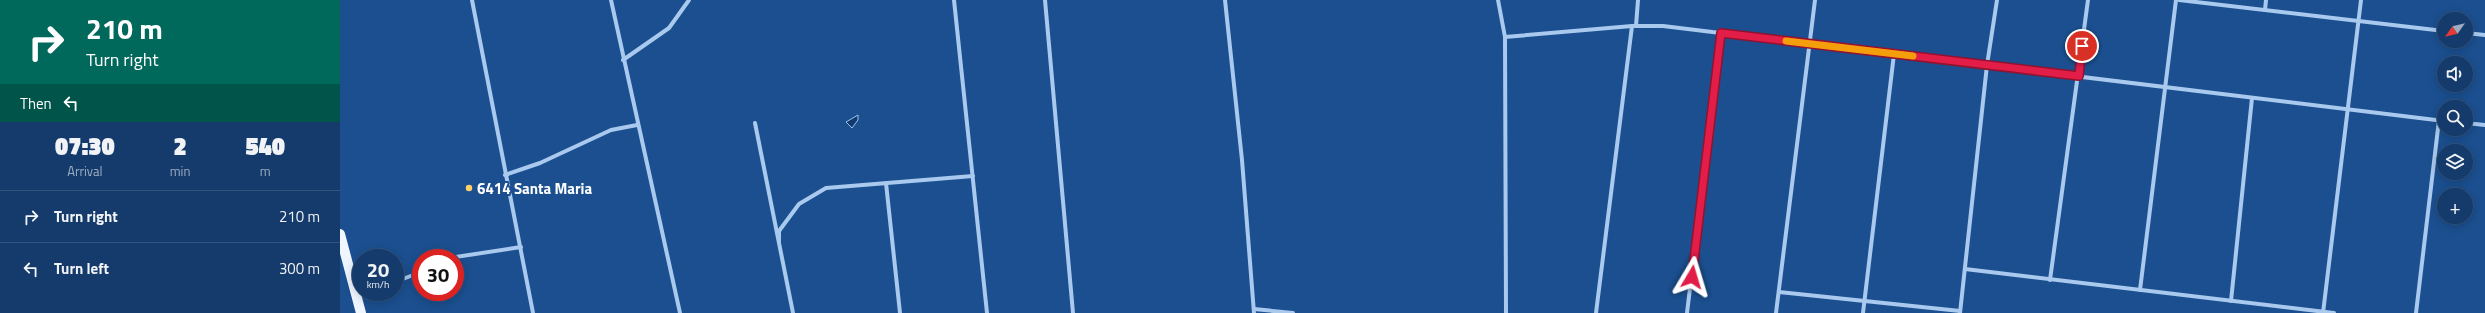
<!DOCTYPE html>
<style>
:root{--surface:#143b6b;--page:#1d4271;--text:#f1f3f6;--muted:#9dadc1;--line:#33557e}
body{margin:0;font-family:"Titillium Web",sans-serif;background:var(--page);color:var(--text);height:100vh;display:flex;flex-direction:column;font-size:15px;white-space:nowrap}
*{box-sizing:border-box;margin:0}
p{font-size:13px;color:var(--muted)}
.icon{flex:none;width:22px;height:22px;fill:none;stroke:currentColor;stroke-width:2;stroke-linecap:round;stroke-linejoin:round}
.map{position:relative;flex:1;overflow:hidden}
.sheet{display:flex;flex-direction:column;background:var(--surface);width:340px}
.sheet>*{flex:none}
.top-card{background:#00695c;color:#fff;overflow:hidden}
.needle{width:26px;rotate:236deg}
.fabs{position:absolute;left:2097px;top:12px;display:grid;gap:8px}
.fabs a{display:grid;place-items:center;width:36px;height:36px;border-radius:50%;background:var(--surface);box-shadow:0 2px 10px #0003,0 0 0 1px var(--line);font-size:20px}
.speed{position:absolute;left:12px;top:249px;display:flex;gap:8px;font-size:20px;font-weight:700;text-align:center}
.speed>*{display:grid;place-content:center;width:52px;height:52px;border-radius:50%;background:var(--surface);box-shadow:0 2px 10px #0003,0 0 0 1px var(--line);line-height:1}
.speed small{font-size:10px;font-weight:400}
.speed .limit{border:6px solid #d22;background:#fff;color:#111}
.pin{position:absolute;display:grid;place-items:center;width:34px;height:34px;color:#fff;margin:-17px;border:2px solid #fff;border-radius:50%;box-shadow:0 1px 4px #0007}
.me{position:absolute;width:44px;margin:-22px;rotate:7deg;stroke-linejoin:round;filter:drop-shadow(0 0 3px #0008)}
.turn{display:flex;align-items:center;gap:14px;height:84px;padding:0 20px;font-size:18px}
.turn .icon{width:52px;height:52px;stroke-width:2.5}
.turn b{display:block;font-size:28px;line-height:34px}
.then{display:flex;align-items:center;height:38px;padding:0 20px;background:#0003;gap:8px;font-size:15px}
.eta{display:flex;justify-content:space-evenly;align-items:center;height:68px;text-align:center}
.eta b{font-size:24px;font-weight:800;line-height:28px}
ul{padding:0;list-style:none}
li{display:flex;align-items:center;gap:12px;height:52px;padding:0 20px;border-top:1px solid var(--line)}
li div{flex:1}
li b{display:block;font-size:15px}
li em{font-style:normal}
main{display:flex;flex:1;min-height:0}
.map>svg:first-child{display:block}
</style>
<main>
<section class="sheet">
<div class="top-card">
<div class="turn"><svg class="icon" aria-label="right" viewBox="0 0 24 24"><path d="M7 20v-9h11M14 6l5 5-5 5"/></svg><div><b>210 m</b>Turn right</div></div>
<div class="then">Then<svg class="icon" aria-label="left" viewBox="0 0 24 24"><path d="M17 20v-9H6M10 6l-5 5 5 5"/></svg></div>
</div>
<div class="eta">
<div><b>07:30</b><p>Arrival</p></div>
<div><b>2</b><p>min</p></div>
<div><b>540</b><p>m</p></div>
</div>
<ul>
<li><svg class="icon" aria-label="right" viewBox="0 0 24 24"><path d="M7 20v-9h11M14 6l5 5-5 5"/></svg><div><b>Turn right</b></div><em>210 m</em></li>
<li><svg class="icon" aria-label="left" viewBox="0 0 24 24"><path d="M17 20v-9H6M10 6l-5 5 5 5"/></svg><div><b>Turn left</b></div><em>300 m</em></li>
</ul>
</section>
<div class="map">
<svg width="2145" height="313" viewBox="0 0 2145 313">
<rect width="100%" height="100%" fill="#1b4f8f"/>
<polygon fill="#123a6d" stroke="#9cc4f0" points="518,115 518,120 512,128 506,122"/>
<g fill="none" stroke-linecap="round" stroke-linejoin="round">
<g stroke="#a9c9ee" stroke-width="4">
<polyline points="132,0 193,313"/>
<polyline points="271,0 340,313"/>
<polyline points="614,0 647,313"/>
<polyline points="705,0 733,313"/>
<polyline points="885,0 902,160 914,313"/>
<polyline points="1158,0 1165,37 1166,313"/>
<polyline points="1839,0 2104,31"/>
<polyline points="1925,10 1926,0"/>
<polyline points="1296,26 1298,0"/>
<polyline points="2126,33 2145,35"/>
<polyline points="1165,37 1292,26 1323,26 2104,121"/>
<polyline points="283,60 329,28 349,0"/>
<polyline points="415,123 453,313"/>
<polyline points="2126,123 2145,125"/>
<polyline points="165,175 200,163 271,130 297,125"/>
<polyline points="546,183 560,313"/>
<polyline points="439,241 439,231 459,204 486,188 633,176"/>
<polyline points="109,258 181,247"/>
<polyline points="1625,269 1994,313"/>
<polyline points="1710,280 1748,0"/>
<polyline points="55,282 81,272"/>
<polyline points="1800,290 1836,0"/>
<polyline points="1439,292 1620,311"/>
<polyline points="1891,301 1912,98"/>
<polyline points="914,309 953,313"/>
<polyline points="1256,313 1292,26"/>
<polyline points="1347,313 1381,33"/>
<polyline points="1436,313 1475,0"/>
<polyline points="1523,313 1554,54"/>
<polyline points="1620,313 1647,65 1657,0"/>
<polyline points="1983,313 2021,0"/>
<polyline points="2076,313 2099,120"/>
</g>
<polyline stroke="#f0f6ff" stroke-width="10" points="0,234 21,313"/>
</g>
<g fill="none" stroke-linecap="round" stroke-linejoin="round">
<g stroke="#92132f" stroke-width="10">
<polyline id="route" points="1352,277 1381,33 1739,76 1742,46"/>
</g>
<use href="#route" stroke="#e11d48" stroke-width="7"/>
<polyline stroke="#f59e0b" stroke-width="7" points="1446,41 1573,56"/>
</g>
<circle fill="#ffd166" stroke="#1b4f8f" stroke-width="1.5" cx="129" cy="188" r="4"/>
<g text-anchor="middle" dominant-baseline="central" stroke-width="4" stroke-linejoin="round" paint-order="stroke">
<g font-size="15" font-weight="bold" fill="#fff" stroke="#1b4f8f" text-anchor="start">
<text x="137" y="188">6414 Santa Maria</text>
</g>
</g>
</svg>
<div class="fabs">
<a><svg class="needle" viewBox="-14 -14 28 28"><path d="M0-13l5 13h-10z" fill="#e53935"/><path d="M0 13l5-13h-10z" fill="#9dadc1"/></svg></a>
<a><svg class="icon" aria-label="sound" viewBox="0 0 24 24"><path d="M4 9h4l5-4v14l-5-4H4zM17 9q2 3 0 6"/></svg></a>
<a><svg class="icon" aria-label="search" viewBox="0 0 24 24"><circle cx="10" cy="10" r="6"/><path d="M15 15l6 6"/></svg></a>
<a><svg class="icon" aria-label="layers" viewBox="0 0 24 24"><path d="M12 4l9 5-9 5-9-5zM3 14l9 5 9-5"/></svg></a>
<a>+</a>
</div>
<div class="speed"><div>20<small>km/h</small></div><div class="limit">30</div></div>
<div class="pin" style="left:1742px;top:46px;background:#d93025"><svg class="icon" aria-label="arrive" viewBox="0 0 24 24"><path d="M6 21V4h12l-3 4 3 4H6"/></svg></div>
<svg class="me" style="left:1352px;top:277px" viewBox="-20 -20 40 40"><path d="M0-17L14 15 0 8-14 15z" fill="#e11d48" stroke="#fff" stroke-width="4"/></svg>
</div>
</main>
